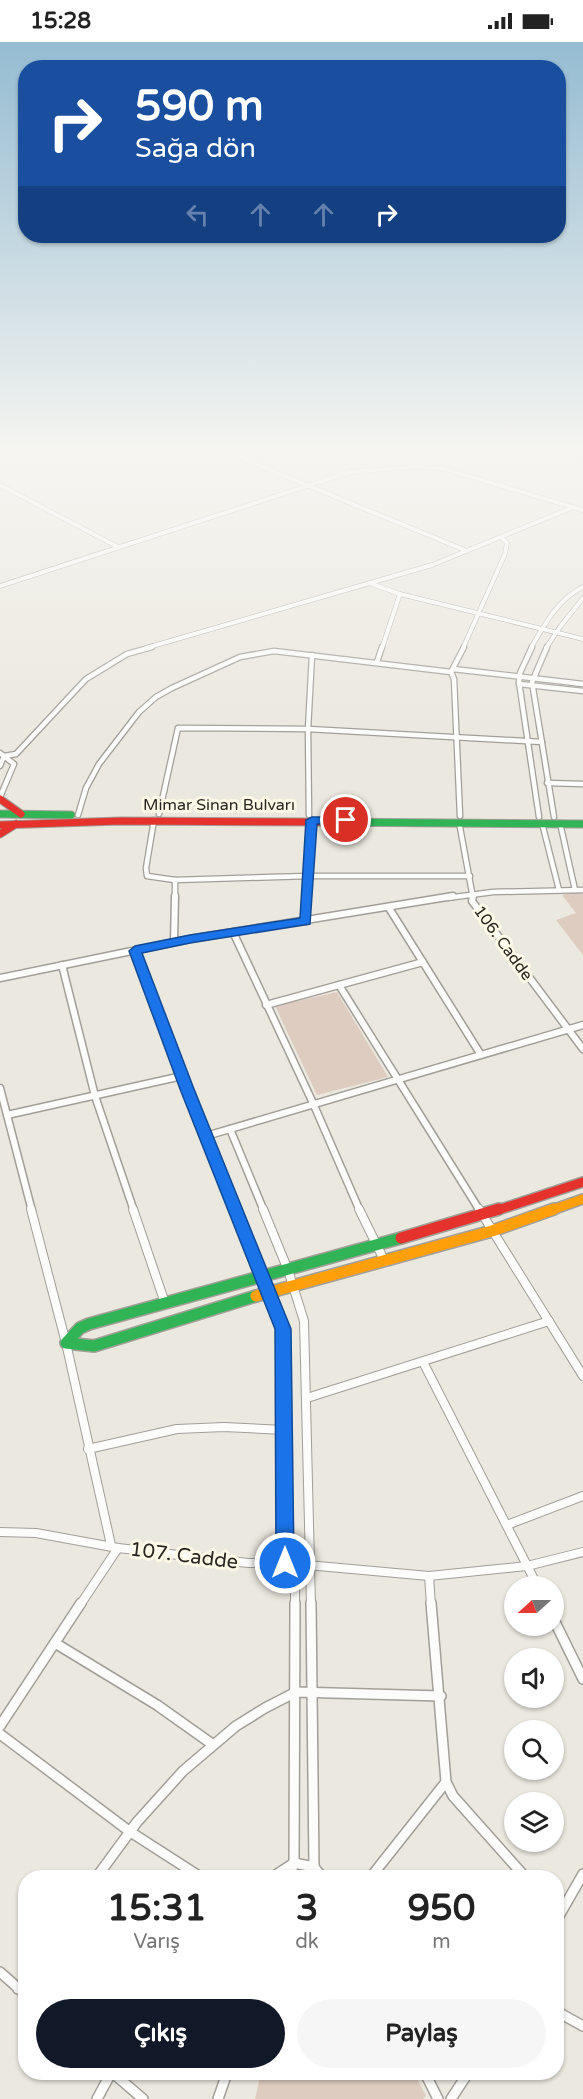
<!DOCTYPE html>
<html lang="tr">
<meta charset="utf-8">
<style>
:root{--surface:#fff;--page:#f6f6f6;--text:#222;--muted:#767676;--accent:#111827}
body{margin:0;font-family:"Varela Round",sans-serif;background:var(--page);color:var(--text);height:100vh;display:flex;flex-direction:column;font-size:22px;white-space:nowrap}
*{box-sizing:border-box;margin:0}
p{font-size:20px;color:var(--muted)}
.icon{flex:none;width:33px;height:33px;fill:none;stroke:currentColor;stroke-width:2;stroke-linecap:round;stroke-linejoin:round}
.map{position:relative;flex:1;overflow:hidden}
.details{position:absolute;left:18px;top:1828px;width:546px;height:210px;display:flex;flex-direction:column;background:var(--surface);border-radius:24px;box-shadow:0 2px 4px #0004}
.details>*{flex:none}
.hud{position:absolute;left:18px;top:18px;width:548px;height:183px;border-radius:24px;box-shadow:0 2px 4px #0004;background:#1a4fa0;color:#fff;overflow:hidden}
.needle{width:39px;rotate:249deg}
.buttons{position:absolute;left:504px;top:1534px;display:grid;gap:12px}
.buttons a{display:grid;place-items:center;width:60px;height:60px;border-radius:50%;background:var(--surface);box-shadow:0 2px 4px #0004;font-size:30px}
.pin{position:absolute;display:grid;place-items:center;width:51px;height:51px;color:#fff;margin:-26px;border:3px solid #fff;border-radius:50%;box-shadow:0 2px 6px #0007}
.me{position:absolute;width:66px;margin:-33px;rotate:0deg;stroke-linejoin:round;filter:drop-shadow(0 0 4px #0008)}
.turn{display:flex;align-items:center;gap:21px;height:126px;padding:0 18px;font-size:27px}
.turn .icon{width:78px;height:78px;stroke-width:2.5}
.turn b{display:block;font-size:42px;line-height:51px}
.lanes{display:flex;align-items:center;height:57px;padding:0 18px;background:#0003;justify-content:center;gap:30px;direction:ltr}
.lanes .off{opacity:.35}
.eta{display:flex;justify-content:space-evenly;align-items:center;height:102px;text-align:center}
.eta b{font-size:36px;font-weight:800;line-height:42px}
.action{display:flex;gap:12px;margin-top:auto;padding:12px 18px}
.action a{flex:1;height:69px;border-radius:36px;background:var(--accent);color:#fff;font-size:24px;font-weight:800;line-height:69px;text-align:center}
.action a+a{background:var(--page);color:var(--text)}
.status{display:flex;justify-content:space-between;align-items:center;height:42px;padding:0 30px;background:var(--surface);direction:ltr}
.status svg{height:16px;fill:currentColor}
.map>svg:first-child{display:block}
</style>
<div class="status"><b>15:28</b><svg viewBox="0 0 49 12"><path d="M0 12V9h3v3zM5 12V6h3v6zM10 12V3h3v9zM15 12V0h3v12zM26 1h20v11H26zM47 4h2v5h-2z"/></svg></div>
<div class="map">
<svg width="583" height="2057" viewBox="0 0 583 2057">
<rect width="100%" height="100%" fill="#ebe8df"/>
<g fill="#dfccc0">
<polygon points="578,849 583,852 583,913 556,878 576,871 562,853"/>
<polygon points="337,950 388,1035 317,1053 275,964"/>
<polygon points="261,2031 414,2031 426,2054 423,2057 255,2057"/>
</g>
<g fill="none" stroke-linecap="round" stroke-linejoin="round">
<g stroke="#a29f99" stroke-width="5">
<g id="street-far4">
<polyline points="219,407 467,509"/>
<polyline points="0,410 5,407"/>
<polyline points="0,443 118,505"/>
<polyline points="372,542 400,552 583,597"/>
<polyline points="0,544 350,430 413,425 441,426 583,468"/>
<polyline points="146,606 432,523 574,465"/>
<polyline points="382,606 400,552"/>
<polyline points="463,606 505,512 507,501 501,495"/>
<path d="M531,606C544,583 558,557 583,545"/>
<polyline points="546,606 560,585 583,556"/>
</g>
</g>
<g stroke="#a29f99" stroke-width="7">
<g id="street-far3">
<polyline points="532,605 520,631 519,640 539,775"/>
<polyline points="547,605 532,640 554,775"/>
<polyline points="377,620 382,605"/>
<polyline points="453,627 583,642"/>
<polyline points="451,630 464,605"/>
<polyline points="519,642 583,649"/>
<polyline points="0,711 14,722 0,755"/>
<polyline points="4,714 16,712 86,637 127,612 152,605"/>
<polyline points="0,724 4,714"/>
<polyline points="547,741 583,742"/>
<polyline points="159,772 178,686 308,687 542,700"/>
<polyline points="78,773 86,746 99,722 139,670 156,655 172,646 240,615 274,609 451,630 454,637 460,774"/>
<polyline points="309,773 308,687 312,613"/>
<polyline points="154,778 146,826 147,834 175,838 308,834 470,834"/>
<polyline points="459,780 473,856"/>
<polyline points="542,781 559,848"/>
<polyline points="560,781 575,848"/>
<polyline points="175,856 175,838"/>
<polyline points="307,856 312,778"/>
<polyline points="447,856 493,850 583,848"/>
</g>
</g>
<g stroke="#a29f99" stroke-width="9">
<g id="street-far2">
<polyline points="473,854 472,859 583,1007"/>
<polyline points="389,866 481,1013"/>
<polyline points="306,879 307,854"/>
<polyline points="233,890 313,1061 360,1169"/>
<polyline points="174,900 175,854"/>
<polyline points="135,909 236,1169"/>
<polyline points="62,923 95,1054 134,1169"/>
<polyline points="0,936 190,897 453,854"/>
<polyline points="339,943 480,1169"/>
<polyline points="266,963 423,920"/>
<polyline points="0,1046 32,1169"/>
<polyline points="7,1073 182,1034"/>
<polyline points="230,1087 264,1169"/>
<polyline points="206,1094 583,983"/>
</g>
</g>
<g stroke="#a29f99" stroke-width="10">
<g id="street-far1">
<polyline points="31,1167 66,1301 111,1503"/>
<polyline points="133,1167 165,1261"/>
<polyline points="235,1167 283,1287 285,1521"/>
<polyline points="263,1167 288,1228 304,1279 311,1563"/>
<polyline points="359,1167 385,1220"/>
<polyline points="479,1167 583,1334"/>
<polyline points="423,1320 538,1545"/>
<polyline points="307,1356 549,1279"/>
<polyline points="88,1407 177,1387 224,1385 284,1388"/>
<polyline points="507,1483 583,1454"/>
<polyline points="0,1490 36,1491 118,1506 248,1521 285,1521 429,1534 527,1524 583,1510"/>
<polyline points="429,1534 431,1563"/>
<polyline points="80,1563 118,1506"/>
<polyline points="295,1563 295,1523"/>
</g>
</g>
<g stroke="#a29f99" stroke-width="12">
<g id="street">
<polyline points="311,1561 314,1825"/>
<polyline points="431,1561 446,1740 453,1754 526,1836"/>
<polyline points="554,1578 583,1637"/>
<polyline points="55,1601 157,1663 212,1702"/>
<polyline points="0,1684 81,1561"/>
<polyline points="0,1692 129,1789 202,1836"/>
<polyline points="96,1836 137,1780 183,1729 236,1684 265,1666 296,1650 441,1654"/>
<polyline points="271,1836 294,1821 314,1825 323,1836"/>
<polyline points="289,1836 294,1821 295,1561"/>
<polyline points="370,1836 446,1740"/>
<polyline points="556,1879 583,1832"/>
<polyline points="0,1930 26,1953"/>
<polyline points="18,1947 26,1937"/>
<polyline points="556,1969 583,1984"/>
<polyline points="113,2031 143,2057"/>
<polyline points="425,2031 438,2057"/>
<polyline points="97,2057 111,2031"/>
<polyline points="218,2057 227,2031"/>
<polyline points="451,2057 468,2031"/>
</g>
</g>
<g stroke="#a29f99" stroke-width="9">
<g id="fast-far1">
<polyline points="0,772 71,773"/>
<polyline points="321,780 583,782"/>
</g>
</g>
<g stroke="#a29f99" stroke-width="14">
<polyline id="fast" points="256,1254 94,1304 66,1301 80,1286 89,1282 401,1196"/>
</g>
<g stroke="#a29f99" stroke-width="12">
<polyline id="slow-far1" points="549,1169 583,1157"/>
</g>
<g stroke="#a29f99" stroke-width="14">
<polyline id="slow" points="256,1254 492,1189 554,1167"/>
</g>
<g stroke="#a29f99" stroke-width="9">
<g id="jam-far2">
<polyline points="0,757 21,772"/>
<polyline points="0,783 120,779 321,780"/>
<polyline points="0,792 16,782"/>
</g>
</g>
<g stroke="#a29f99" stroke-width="12">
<polyline id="jam-far1" points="495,1169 583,1140"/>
</g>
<g stroke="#a29f99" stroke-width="14">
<polyline id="jam" points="401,1196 499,1167"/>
</g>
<use href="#street-far4" stroke="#fcfcfa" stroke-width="4"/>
<use href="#street-far3" stroke="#fcfcfa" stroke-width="4.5"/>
<use href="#street-far2" stroke="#fcfcfa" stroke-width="6"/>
<use href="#street-far1" stroke="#fcfcfa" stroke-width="8"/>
<use href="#street" stroke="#fcfcfa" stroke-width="9"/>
<use href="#fast-far1" stroke="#30b455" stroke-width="7"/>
<use href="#fast" stroke="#30b455" stroke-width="11"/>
<use href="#slow-far1" stroke="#ff9f0a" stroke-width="9"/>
<use href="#slow" stroke="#ff9f0a" stroke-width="11"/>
<use href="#jam-far2" stroke="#e5322d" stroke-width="7"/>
<use href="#jam-far1" stroke="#e5322d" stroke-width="9"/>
<use href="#jam" stroke="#e5322d" stroke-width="11"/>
</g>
<linearGradient id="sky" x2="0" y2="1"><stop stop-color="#95bcd2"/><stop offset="0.59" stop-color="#f6f5f1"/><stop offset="1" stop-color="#f6f5f1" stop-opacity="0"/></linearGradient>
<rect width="583" height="695" fill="url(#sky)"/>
<polygon fill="#1a73e8" stroke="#114b97" stroke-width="1.5" points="312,775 346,775 352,778 346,782 317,782 310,882 190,901 142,911 194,1047 291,1287 294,1521 292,1528 285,1530 278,1528 276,1521 275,1287 180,1047 129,909 135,904 190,893 300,876 306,778"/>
<g text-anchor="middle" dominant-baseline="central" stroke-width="6" stroke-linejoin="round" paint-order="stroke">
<g font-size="16" fill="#282620" stroke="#fdf8e7">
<text x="219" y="763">Mimar Sinan Bulvarı</text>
<text transform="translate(503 901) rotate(54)">106. Cadde</text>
</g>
<g font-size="20" fill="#282620" stroke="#fdf8e7">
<text transform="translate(184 1514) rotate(7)">107. Cadde</text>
</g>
</g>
</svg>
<div class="buttons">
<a><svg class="needle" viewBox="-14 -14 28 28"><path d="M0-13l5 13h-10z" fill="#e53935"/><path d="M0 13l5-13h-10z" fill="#767676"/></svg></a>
<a><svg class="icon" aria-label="sound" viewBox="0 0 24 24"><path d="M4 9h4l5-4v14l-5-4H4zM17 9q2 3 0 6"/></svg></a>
<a><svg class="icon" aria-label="search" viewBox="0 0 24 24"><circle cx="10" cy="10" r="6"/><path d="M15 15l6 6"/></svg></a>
<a><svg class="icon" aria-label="layers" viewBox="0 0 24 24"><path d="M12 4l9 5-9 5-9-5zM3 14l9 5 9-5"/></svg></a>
</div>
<div class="pin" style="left:346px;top:778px;background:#d93025"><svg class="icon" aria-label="arrive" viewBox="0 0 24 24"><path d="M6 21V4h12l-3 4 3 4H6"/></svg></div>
<svg class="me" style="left:285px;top:1521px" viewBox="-20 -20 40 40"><circle r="17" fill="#1a73e8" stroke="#fff" stroke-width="3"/><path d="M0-11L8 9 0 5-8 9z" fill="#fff"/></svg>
<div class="hud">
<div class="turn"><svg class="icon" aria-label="right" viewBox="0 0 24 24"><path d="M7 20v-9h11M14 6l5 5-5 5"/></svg><div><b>590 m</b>Sağa dön</div></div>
<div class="lanes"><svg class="icon off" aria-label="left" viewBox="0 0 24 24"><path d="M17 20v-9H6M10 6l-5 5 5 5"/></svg><svg class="icon off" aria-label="ahead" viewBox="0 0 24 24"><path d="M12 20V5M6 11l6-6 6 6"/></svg><svg class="icon off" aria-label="ahead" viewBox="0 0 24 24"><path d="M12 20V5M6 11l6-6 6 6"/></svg><svg class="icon" aria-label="right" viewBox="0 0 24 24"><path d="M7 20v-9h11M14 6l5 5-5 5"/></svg></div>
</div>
<section class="details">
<div class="eta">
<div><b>15:31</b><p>Varış</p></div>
<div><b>3</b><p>dk</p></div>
<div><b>950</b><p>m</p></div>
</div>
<div class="action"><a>Çıkış</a><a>Paylaş</a></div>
</section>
</div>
